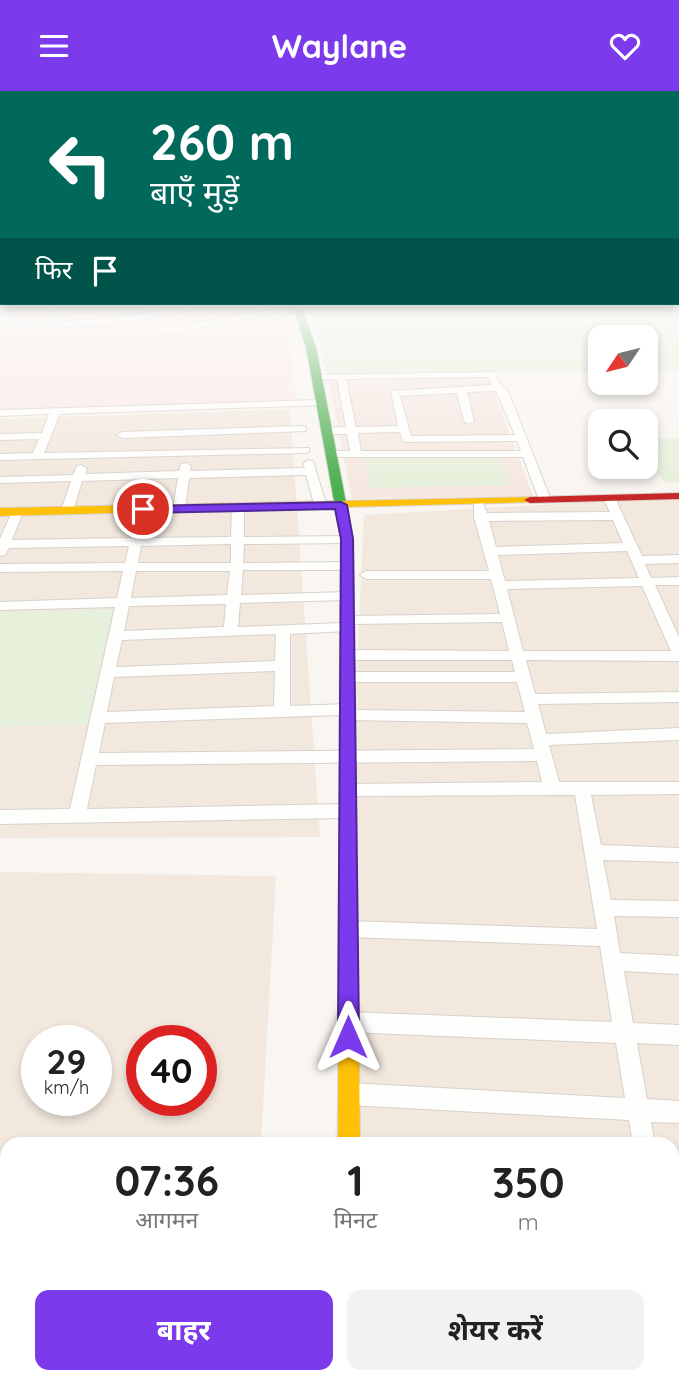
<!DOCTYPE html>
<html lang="hi">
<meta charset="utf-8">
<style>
:root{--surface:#fff;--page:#f2f2f2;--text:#222;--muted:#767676;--accent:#7c3aed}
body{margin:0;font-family:Quicksand,"Noto Sans Devanagari",sans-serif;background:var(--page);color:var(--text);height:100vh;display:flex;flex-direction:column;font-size:26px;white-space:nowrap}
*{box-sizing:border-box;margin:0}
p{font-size:23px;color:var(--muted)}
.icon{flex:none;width:38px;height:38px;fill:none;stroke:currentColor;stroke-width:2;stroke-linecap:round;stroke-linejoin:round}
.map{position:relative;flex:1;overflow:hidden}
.details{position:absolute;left:0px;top:1046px;width:679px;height:247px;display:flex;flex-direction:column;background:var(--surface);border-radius:21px 21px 0 0;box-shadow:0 4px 10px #0003}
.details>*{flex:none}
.guide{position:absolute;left:0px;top:0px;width:679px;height:214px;box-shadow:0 4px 10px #0003;background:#00695c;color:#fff;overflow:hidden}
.needle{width:46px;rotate:235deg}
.controls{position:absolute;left:588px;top:234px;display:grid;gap:14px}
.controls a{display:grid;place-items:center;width:70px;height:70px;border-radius:14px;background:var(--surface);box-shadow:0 4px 10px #0003;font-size:35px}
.speed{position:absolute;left:21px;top:934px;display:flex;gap:14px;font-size:35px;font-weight:700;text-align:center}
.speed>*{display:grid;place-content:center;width:91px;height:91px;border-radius:50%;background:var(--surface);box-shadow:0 4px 10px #0003;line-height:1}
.speed small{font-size:18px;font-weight:400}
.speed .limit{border:10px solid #d22;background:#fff;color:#111}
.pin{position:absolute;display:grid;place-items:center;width:60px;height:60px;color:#fff;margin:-30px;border:4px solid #fff;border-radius:50%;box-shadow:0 2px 7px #0007}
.me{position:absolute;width:77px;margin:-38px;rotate:0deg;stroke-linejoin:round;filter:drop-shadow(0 0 5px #0008)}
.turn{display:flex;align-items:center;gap:24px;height:147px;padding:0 35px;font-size:32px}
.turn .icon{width:91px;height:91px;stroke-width:2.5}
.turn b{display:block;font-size:49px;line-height:60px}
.then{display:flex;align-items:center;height:66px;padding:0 35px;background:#0003;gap:14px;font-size:26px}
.eta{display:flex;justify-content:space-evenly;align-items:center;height:119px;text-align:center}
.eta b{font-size:42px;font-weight:700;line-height:49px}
.button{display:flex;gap:14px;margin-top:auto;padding:14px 35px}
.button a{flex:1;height:80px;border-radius:14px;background:var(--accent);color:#fff;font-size:28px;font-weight:700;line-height:80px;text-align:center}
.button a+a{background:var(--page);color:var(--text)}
header{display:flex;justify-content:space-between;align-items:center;height:91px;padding:0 35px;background:var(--accent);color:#fff;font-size:32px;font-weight:700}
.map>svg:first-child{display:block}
</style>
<header><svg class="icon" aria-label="menu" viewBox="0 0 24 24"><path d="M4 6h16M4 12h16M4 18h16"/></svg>Waylane<svg class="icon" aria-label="heart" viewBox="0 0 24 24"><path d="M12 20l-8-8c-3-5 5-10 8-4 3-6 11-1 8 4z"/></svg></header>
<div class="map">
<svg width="679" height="1292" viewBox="0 0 679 1292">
<rect width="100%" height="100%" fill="#f9f5f0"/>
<g fill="#f2e8de" fill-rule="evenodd">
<polygon points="21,212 277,212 284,217 170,235 99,226 32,230"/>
<polygon points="290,318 320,746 0,747 0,328"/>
<polygon points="679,406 679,1292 324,1292 324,1286 672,1286 672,1054 335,1053 364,424"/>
<path d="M0,781L276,785L261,1053L7,1054V1286H247V1292H0ZM37,950H96V1010H37ZM142,950H201V1010H142Z"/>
</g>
<polygon fill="#f6e8e1" points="489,287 533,405 352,408 329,290"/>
<polygon fill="#fae9e9" points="286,230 297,311 0,318 0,240 158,232 161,243"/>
<g fill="#e7f0db">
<polygon points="301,212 679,212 679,280 646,280 646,247 600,247 600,281 327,285 310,217"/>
<polygon points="679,347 679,392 664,391 646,363 646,348"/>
<polygon points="496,362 510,394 370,397 364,364"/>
<polygon points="113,518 88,633 0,636 0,521"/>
</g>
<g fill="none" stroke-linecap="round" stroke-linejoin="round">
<g stroke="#d7d1cb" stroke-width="2">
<g id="street">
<polygon points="0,212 8,212 19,233 55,231 46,212 54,212 63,230 114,227 105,212 113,212 122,226 205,212 222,212 157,226 169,237 295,215 299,217 169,243 162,241 149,227 120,233 19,239 11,237"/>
<path d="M494,281L502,295L508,300L551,409L549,411L545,412L539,409L523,366H331L326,363L331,360H350L347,343H327L322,340L327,337L346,336L337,288L316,289L311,286L313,284ZM488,286L492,294L391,300L398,335L356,336L346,288ZM496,300L515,344L411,345L400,305L457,302L464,330L469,333L474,330L467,301ZM400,341L403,350L407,351L517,350L521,360H361L358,342Z"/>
<polygon points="321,309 325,310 325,314 60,323 44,362 309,357 309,361 305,362 0,369 0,363 33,362 39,348 0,349 0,343 42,342 49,323 0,325 0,319"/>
<polygon points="302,335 306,336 306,340 122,347 117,344 122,341"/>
<polygon points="309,369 313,370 326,413 324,415 320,417 314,413 306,384 189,387 185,418 179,422 173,418 178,387 82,390 73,420 67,424 61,420 71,390 0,392 0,386 73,384 77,375 81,374 87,377 85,383 179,380 181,373 185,372 191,375 190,380 305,377 303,372"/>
<path d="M609,404L615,407L642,465L679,464V472L645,473L651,487L679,486V494H655L679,546V570L526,569L535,603L679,601V611L538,613L546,643L679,637V649L549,654L559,691H679V703L591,704L601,754L679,757V771L603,769L611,809L679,810V826L614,825L620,862L679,865V883L624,880L633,932L679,934V954L637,952L647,1008L679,1010V1032L651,1031L655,1054H633L629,1029L349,1014L341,1011L338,1003L341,995L349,992L625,1007L616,952L348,941L341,938L338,931L341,924L348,921L612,931L600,855L348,846L341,844L338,838L341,832L348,830L597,838L575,704L348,705L342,704L340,699L342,694L348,693L542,691L537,670L96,674L87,718L348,713L354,715L357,720L354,725L348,727L0,733V719L70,718L115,516L0,519V511L117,507L123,480L0,481V473L125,472L129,455L9,457L5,464L0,465V448L13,418L17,417L23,421L12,449L131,447L137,418L143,414L149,418L143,447L231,446L232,416L238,412L244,416V446L351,445L353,448L347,452L244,453L243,472L347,471L353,475L347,479H243L241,504L347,501L354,505L347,509L240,512L238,536L342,532V526L347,525L500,523L491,488H366L360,484L366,480H489L474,426V409H482L487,422L610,421L603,407ZM613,429L623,452L496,456L489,430ZM231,453V472H138L141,455ZM627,460L639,487L505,490L498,464ZM136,480H230L227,504L131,507ZM642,495L671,560H523L507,498ZM226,513L224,536L124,540L129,515ZM502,531L509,560L347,559L340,564L347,569H512L515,581H347L340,586L347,591H517L525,621L355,619L353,614L348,613L290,615V543L347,540L352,539V533ZM276,543L275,570L116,576L122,549ZM275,580L274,615L107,621L114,586ZM339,624L347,629L527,632L534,658L99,662L105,632Z"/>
<polygon points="672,1082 679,1083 679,1107 672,1106"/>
<polygon points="0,1167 7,1168 7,1194 0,1191"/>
<polygon points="672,1203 679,1206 679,1269 672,1266"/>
<polygon points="301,1286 362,1286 362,1292 303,1292"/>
</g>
</g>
<g stroke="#d9d2cb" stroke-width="2">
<polygon id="fast" points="282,212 291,212 302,219 316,256 353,448 354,512 347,516 340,512 341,448 306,256 295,222"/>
</g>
<g stroke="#d9d2cb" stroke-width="2">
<g id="slow">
<polygon points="530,406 534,407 534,411 0,425 0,417"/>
<polygon points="347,508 354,512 360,1054 338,1054 340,512"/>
</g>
</g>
<g stroke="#d9d2cb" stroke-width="2">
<polygon id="jam" points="679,402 679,408 530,412 524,409 530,406"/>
</g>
<use href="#street" fill="#fefefd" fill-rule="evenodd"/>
<use href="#fast" fill="#4caf50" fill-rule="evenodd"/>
<use href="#slow" fill="#ffc107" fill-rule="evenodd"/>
<use href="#jam" fill="#c62828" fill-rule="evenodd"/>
</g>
<linearGradient id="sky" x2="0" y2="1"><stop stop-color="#9ec9e9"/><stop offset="0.54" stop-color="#fcfaf8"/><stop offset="1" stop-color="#fcfaf8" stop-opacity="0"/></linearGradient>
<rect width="679" height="393" fill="url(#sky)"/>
<polygon fill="#7c3aed" stroke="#51269a" stroke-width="2" points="341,411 347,414 353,448 359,946 356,953 348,956 341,953 338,946 341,448 335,418 143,422 137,418 143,415"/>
</svg>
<div class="controls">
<a><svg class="needle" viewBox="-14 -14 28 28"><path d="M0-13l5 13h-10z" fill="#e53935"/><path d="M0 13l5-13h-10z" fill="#767676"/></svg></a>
<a><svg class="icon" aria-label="search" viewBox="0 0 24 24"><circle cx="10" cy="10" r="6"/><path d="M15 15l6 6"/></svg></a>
</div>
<div class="speed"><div>29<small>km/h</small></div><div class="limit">40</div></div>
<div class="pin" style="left:143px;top:418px;background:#d93025"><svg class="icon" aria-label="arrive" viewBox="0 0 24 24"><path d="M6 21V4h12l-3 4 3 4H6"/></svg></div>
<svg class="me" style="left:348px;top:946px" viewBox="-20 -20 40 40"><path d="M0-17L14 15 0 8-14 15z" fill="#7c3aed" stroke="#fff" stroke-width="4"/></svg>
<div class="guide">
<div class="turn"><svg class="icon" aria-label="left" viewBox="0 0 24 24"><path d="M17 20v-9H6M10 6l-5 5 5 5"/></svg><div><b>260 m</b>बाएँ मुड़ें</div></div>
<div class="then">फिर<svg class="icon" aria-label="arrive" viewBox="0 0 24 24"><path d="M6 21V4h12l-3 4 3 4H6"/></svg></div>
</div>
<section class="details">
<div class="eta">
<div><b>07:36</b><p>आगमन</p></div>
<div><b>1</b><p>मिनट</p></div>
<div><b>350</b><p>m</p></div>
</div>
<div class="button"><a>बाहर</a><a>शेयर करें</a></div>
</section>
</div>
